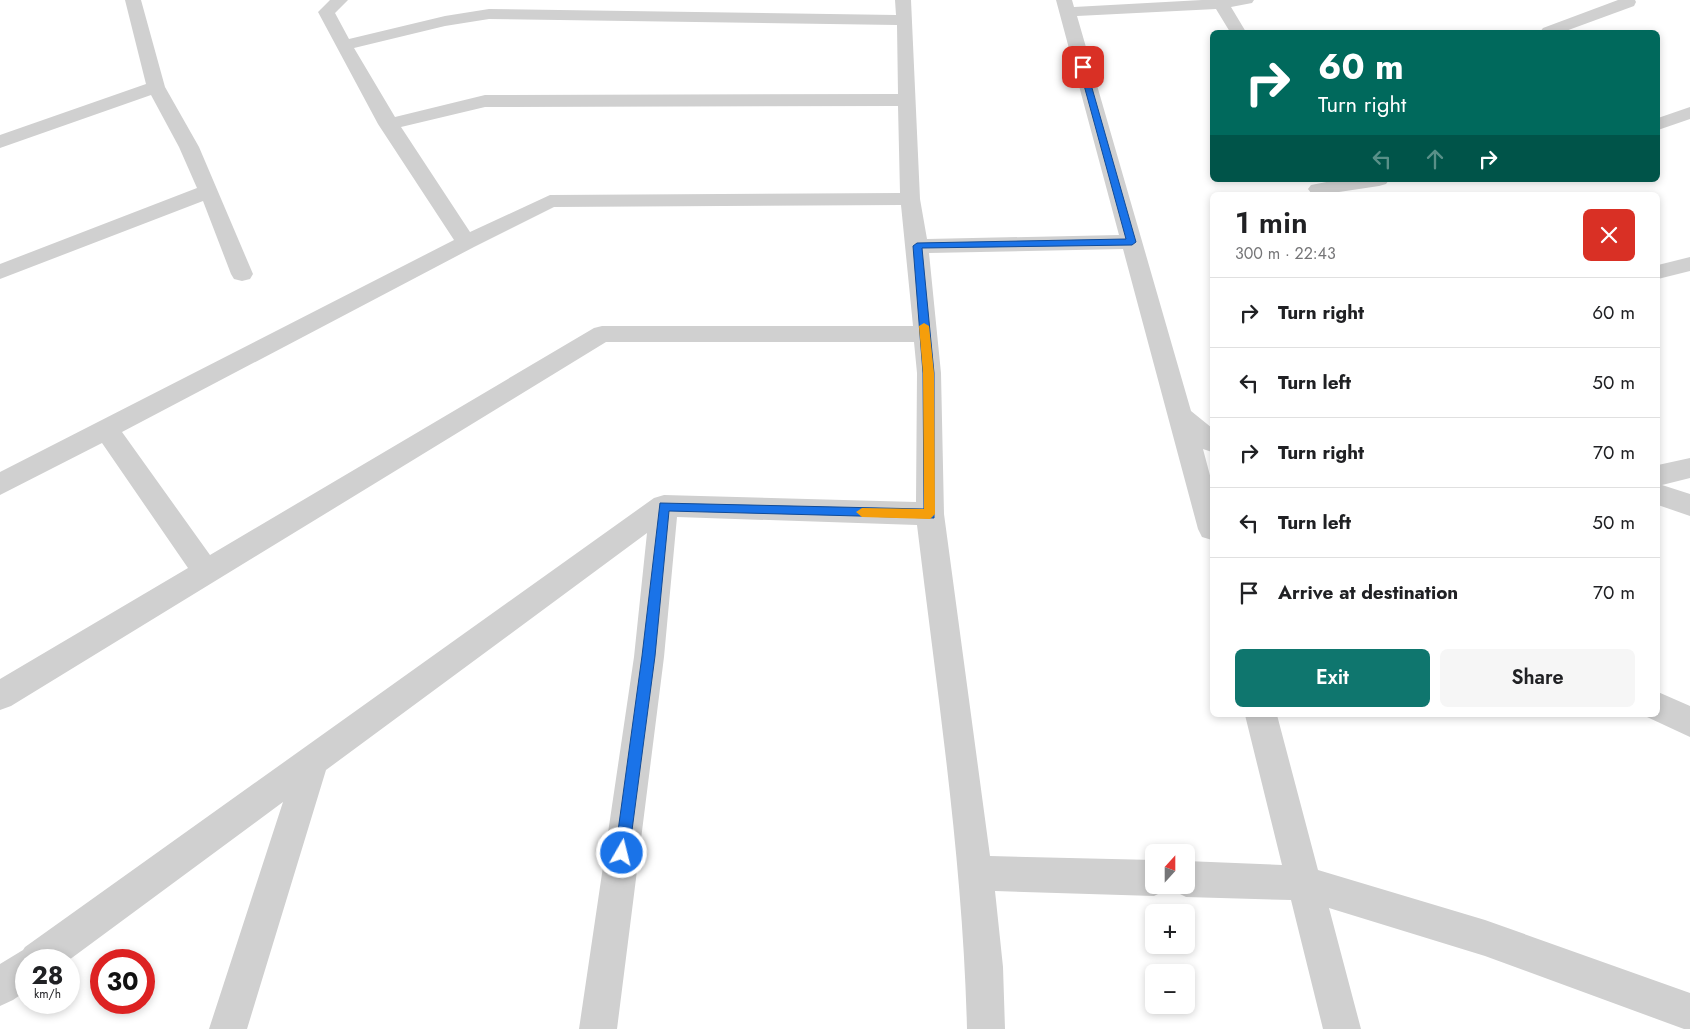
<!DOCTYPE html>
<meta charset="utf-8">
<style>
:root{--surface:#fff;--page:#f6f6f6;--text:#202124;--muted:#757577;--line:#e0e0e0;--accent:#0f766e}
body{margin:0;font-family:Jost,sans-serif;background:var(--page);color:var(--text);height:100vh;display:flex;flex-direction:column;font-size:19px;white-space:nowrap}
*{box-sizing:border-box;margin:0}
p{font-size:16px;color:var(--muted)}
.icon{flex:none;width:28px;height:28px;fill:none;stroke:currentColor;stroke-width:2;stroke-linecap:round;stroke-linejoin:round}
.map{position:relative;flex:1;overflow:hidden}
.details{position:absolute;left:1210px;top:192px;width:450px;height:525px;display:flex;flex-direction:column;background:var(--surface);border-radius:8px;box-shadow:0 2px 8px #0003}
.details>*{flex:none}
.banner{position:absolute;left:1210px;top:30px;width:450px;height:152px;border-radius:8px;box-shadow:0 2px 8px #0003;background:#00695c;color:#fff;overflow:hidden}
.needle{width:32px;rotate:21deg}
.fabs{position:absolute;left:1145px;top:844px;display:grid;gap:10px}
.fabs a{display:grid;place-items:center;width:50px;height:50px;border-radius:8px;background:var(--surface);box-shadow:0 2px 8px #0003;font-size:25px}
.speed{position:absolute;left:15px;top:949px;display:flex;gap:10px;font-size:25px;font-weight:700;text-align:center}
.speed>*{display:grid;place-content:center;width:65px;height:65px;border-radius:50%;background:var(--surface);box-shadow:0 2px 8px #0003;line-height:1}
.speed small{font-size:12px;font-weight:400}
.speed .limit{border:8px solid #d22;background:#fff;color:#111}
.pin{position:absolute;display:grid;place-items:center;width:42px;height:42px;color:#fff;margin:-21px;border-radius:10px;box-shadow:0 2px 8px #0006}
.me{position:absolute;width:55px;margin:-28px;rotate:8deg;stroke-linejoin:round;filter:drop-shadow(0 0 4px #0008)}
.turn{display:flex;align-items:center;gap:18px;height:105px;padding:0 25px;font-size:22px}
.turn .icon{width:65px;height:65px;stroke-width:2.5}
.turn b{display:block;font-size:35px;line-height:42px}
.lanes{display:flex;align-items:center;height:48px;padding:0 25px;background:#0003;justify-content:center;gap:25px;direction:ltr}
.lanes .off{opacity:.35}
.round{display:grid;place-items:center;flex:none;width:52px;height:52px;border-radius:8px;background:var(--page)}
.headline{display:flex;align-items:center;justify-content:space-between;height:85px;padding:0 25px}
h1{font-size:30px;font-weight:600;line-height:38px}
.action{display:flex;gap:10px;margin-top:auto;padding:10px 25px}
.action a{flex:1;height:58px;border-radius:8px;background:var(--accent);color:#fff;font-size:20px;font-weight:600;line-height:58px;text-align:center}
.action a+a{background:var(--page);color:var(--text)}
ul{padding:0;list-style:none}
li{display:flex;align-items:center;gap:15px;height:70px;padding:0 25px;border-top:1px solid var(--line)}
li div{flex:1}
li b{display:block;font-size:19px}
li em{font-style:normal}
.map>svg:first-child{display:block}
</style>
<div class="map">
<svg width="1690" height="1029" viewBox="0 0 1690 1029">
<rect width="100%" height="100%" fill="#fff"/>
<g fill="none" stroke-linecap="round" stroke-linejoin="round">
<g fill="#d0d0d0" fill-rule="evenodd">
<polygon points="125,0 141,0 165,87 199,147 253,274 250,279 242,281 234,279 231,274 203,201 0,279 0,264 197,188 179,147 151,95 0,148 0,135 146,84"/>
<path d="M330,0H348L335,13L349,39L445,16L489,9L896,15L895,0H911L920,199L927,239L1119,235L1056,0H1072L1074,7L1202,0H1254L1252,3L1231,7L1246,32H1230L1216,9L1077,16L1191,411L1212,428V452L1203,449L1212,483V540L1202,537L1198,529L1123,249L929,253L941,373L944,514L990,856L1154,860V885H1169L1166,890L1154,896L995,891L1003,967L1005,1029H967C963,860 937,692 917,525L677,517L664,657L617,1029H579L634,657L647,533L326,770L247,1029H209L283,802L69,960H26V991L13,1000L0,1006V964L23,950L25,947L654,498L664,495L916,502L917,373L914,342H606L11,706L0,710V679L188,568L102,443L0,495V472L454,240L378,124L318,12ZM489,19L897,25L898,94L485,95L395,117L354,48L445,26ZM898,106L900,193L550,195L470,232L401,127L485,107ZM901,205L913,326H602L594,328L210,555L122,432L474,247L554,207Z"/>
<polygon points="1618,0 1635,0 1636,2 1634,6 1563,32 1540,32 1543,28"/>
<polygon points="1690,107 1690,119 1658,130 1658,118"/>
<polygon points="1337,180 1389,180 1386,184 1379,186 1319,195 1311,193 1308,189 1311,185"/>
<polygon points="1690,257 1690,271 1658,279 1658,265"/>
<polygon points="1690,458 1690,478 1662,485 1690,494 1690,516 1658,505 1658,465"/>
<polygon points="1658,692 1690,706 1690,737 1647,717 1646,715 1658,715"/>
<polygon points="1245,715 1277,715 1318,870 1485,920 1690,993 1690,1029 1684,1029 1485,956 1329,908 1361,1029 1323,1029 1291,900 1186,897 1174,891 1171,885 1186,885 1186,861 1282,865"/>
</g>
</g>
<polygon fill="#1a73e8" stroke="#114b97" points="1083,65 1086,67 1136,242 1132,245 922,248 934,373 934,518 669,511 655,656 629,853 627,858 622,860 617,858 615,853 642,656 660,503 924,509 923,373 913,246 917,243 1126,239 1079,67"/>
<polygon fill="#f59e0b" points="924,323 929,326 934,373 935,514 930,519 862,517 856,512 862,508 924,509 923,373 919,326"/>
</svg>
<div class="fabs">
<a><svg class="needle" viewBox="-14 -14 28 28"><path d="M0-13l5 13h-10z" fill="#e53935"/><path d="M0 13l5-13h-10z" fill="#757577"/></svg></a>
<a>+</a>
<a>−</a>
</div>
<div class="speed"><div>28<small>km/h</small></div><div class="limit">30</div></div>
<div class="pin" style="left:1083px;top:67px;background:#d93025"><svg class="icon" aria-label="arrive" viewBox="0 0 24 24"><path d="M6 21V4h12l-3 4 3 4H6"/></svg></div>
<svg class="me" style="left:622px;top:853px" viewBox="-20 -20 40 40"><circle r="17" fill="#1a73e8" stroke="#fff" stroke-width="3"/><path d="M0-11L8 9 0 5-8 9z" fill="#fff"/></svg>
<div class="banner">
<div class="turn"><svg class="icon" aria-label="right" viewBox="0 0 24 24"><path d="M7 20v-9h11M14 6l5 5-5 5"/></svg><div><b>60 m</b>Turn right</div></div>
<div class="lanes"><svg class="icon off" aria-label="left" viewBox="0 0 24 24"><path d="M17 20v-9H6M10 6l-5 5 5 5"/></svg><svg class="icon off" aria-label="ahead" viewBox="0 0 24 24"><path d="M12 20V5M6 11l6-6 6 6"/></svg><svg class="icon" aria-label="right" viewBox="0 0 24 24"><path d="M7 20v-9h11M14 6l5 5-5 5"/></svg></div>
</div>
<section class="details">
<div class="headline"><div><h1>1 min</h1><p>300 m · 22:43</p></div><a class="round" style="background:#d93025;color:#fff"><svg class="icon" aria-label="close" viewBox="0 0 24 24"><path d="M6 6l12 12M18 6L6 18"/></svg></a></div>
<ul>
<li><svg class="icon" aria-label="right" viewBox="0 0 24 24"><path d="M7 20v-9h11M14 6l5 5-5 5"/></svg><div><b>Turn right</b></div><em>60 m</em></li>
<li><svg class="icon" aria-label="left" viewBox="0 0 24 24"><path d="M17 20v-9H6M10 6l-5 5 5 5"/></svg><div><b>Turn left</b></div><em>50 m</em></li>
<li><svg class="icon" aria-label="right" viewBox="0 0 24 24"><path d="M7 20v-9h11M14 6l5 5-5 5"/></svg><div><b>Turn right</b></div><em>70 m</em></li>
<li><svg class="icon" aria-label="left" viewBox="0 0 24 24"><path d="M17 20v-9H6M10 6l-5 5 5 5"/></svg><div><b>Turn left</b></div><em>50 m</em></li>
<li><svg class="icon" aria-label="arrive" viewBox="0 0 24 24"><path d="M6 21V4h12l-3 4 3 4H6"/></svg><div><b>Arrive at destination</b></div><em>70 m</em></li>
</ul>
<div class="action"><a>Exit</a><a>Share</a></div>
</section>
</div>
